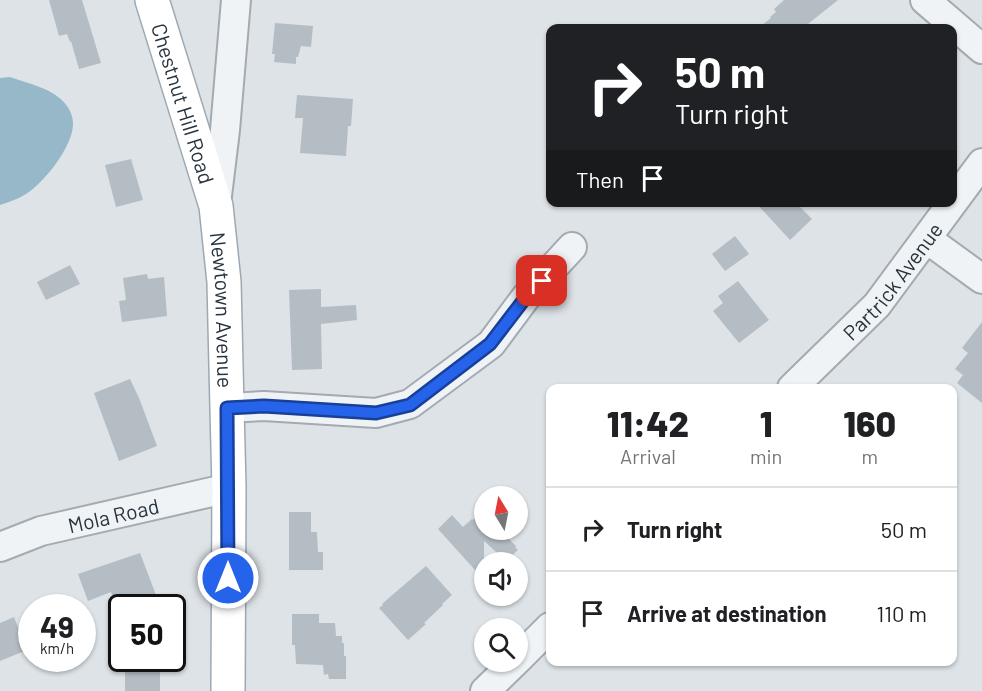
<!DOCTYPE html>
<style>
:root{--surface:#fff;--page:#f2f2f2;--text:#202124;--muted:#757577;--line:#e0e0e0}
body{margin:0;font-family:Barlow,sans-serif;background:var(--page);color:var(--text);height:100vh;display:flex;flex-direction:column;font-size:22px;white-space:nowrap}
*{box-sizing:border-box;margin:0}
p{font-size:20px;color:var(--muted)}
.icon{flex:none;width:33px;height:33px;fill:none;stroke:currentColor;stroke-width:2;stroke-linecap:round;stroke-linejoin:round}
.map{position:relative;flex:1;overflow:hidden}
.panel{position:absolute;left:546px;top:384px;width:411px;height:282px;display:flex;flex-direction:column;background:var(--surface);border-radius:12px;box-shadow:0 2px 4px #0004}
.panel>*{flex:none}
.guide{position:absolute;left:546px;top:24px;width:411px;height:183px;border-radius:12px;box-shadow:0 2px 4px #0004;background:#202124;color:#fff;overflow:hidden}
.needle{width:39px;rotate:350deg}
.tools{position:absolute;left:474px;top:486px;display:grid;gap:12px}
.tools a{display:grid;place-items:center;width:54px;height:54px;border-radius:50%;background:var(--surface);box-shadow:0 2px 4px #0004;font-size:30px}
.speed{position:absolute;left:18px;top:594px;display:flex;gap:12px;font-size:30px;font-weight:700;text-align:center}
.speed>*{display:grid;place-content:center;width:78px;height:78px;border-radius:50%;background:var(--surface);box-shadow:0 2px 4px #0004;line-height:1}
.speed small{font-size:15px;font-weight:400}
.speed .limit{border:3px solid #111;border-radius:9px;background:#fff;color:#111}
.pin{position:absolute;display:grid;place-items:center;width:51px;height:51px;color:#fff;margin:-26px;border-radius:12px;box-shadow:0 3px 9px #0006}
.me{position:absolute;width:66px;margin:-33px;rotate:0deg;stroke-linejoin:round;filter:drop-shadow(0 0 4px #0008)}
.turn{display:flex;align-items:center;gap:21px;height:126px;padding:0 30px;font-size:27px}
.turn .icon{width:78px;height:78px;stroke-width:2.5}
.turn b{display:block;font-size:42px;line-height:51px}
.then{display:flex;align-items:center;height:57px;padding:0 30px;background:#0003;gap:12px;font-size:22px}
.eta{display:flex;justify-content:space-evenly;align-items:center;height:102px;text-align:center}
.eta b{font-size:36px;font-weight:800;line-height:42px}
ul{padding:0;list-style:none}
li{display:flex;align-items:center;gap:18px;height:84px;padding:0 30px;border-top:2px solid var(--line)}
li div{flex:1}
li b{display:block;font-size:22px}
li em{font-style:normal}
.map>svg:first-child{display:block}
</style>
<div class="map">
<svg width="982" height="691" viewBox="0 0 982 691">
<rect width="100%" height="100%" fill="#dde3e7"/>
<path fill="#97b8c8" d="M10,77C29,84 54,88 67,106C70,110 73,117 73,123C74,145 44,183 26,194C18,199 9,202 0,205V78Z"/>
<g fill="#b5bdc4">
<polygon points="49,0 82,0 101,63 79,69 71,41 70,42 67,34 59,36"/>
<polygon points="784,0 838,0 803,28 758,28 771,18 770,17 776,12 774,9"/>
<polygon points="275,23 313,26 311,47 301,46 298,57 296,57 296,64 274,62 275,54 272,54"/>
<polygon points="297,95 353,99 351,126 348,126 346,156 300,153 303,118 295,118"/>
<polygon points="131,159 143,200 116,207 105,165"/>
<polygon points="755,202 795,202 812,219 790,240"/>
<polygon points="735,236 749,254 725,271 712,254"/>
<polygon points="70,265 80,284 46,300 37,282"/>
<polygon points="147,274 148,279 164,277 167,316 122,322 119,301 126,300 123,278"/>
<polygon points="738,281 769,320 739,343 713,311 723,303 718,296"/>
<polygon points="321,289 321,307 356,305 357,320 321,324 322,369 292,370 289,290"/>
<polygon points="982,322 982,403 957,383 963,375 955,369 968,353 962,348"/>
<polygon points="130,379 139,398 157,446 119,461 94,393"/>
<polygon points="484,510 484,530 500,530 516,546 515,547 518,550 506,561 484,541 484,580 438,529 452,515 463,527 472,519 473,520"/>
<polygon points="289,512 311,512 311,532 317,532 318,552 323,552 323,570 289,570"/>
<polygon points="140,553 161,608 117,608 111,592 88,601 78,574"/>
<polygon points="426,566 452,595 442,604 443,605 424,623 426,624 408,640 379,608 383,605 382,604"/>
<polygon points="292,614 319,614 319,623 335,623 336,636 342,636 342,643 344,643 344,656 346,656 346,679 329,679 328,674 324,675 323,665 296,664 295,645 292,645"/>
<polygon points="14,617 27,650 0,661 0,623"/>
<rect x="125" y="658" width="35" height="33"/>
</g>
<g fill="none" stroke-linecap="round" stroke-linejoin="round">
<g stroke="#a3abb1" stroke-width="32">
<g id="minor">
<polyline points="925,0 982,49"/>
<polyline points="216,204 225,130 236,0"/>
<polyline points="927,239 982,279"/>
<path id="s1" d="M792,388L877,305L982,163"/>
<polyline points="227,408 264,406 376,413 410,404 491,344 526,297 572,247"/>
<path id="s2" d="M0,547L41,531L229,488"/>
<polyline points="518,659 550,627"/>
<polyline points="485,691 515,662"/>
</g>
</g>
<g stroke="#9ca9b3" stroke-width="36">
<g id="major">
<path id="s3" d="M152,0L216,206L224,282L227,408L229,488L228,691"/>
</g>
</g>
<use href="#minor" stroke="#f0f3f6" stroke-width="28"/>
<use href="#major" stroke="#fff" stroke-width="33"/>
</g>
<g fill="none" stroke-linecap="round" stroke-linejoin="round">
<g stroke="#184099" stroke-width="15">
<polyline id="route" points="228,578 227,408 264,406 376,413 410,405 490,344 526,297 542,281"/>
</g>
<use href="#route" stroke="#2563eb" stroke-width="10"/>
</g>
<g text-anchor="middle" dominant-baseline="central" stroke-width="4.5" stroke-linejoin="round" paint-order="stroke">
<g font-size="21" fill="#27333e" stroke="#edf2f5">
<text stroke="none"><textPath href="#s3" startOffset="108">Chestnut Hill Road</textPath></text>
<text stroke="none"><textPath href="#s1" startOffset="147">Partrick Avenue</textPath></text>
<text stroke="none"><textPath href="#s3" startOffset="320">Newtown Avenue</textPath></text>
<text stroke="none"><textPath href="#s2" startOffset="118">Mola Road</textPath></text>
</g>
</g>
</svg>
<div class="tools">
<a><svg class="needle" viewBox="-14 -14 28 28"><path d="M0-13l5 13h-10z" fill="#e53935"/><path d="M0 13l5-13h-10z" fill="#757577"/></svg></a>
<a><svg class="icon" aria-label="sound" viewBox="0 0 24 24"><path d="M4 9h4l5-4v14l-5-4H4zM17 9q2 3 0 6"/></svg></a>
<a><svg class="icon" aria-label="search" viewBox="0 0 24 24"><circle cx="10" cy="10" r="6"/><path d="M15 15l6 6"/></svg></a>
</div>
<div class="speed"><div>49<small>km/h</small></div><div class="limit">50</div></div>
<div class="pin" style="left:542px;top:281px;background:#d93025"><svg class="icon" aria-label="arrive" viewBox="0 0 24 24"><path d="M6 21V4h12l-3 4 3 4H6"/></svg></div>
<svg class="me" style="left:228px;top:578px" viewBox="-20 -20 40 40"><circle r="17" fill="#2563eb" stroke="#fff" stroke-width="3"/><path d="M0-11L8 9 0 5-8 9z" fill="#fff"/></svg>
<div class="guide">
<div class="turn"><svg class="icon" aria-label="right" viewBox="0 0 24 24"><path d="M7 20v-9h11M14 6l5 5-5 5"/></svg><div><b>50 m</b>Turn right</div></div>
<div class="then">Then<svg class="icon" aria-label="arrive" viewBox="0 0 24 24"><path d="M6 21V4h12l-3 4 3 4H6"/></svg></div>
</div>
<section class="panel">
<div class="eta">
<div><b>11:42</b><p>Arrival</p></div>
<div><b>1</b><p>min</p></div>
<div><b>160</b><p>m</p></div>
</div>
<ul>
<li><svg class="icon" aria-label="right" viewBox="0 0 24 24"><path d="M7 20v-9h11M14 6l5 5-5 5"/></svg><div><b>Turn right</b></div><em>50 m</em></li>
<li><svg class="icon" aria-label="arrive" viewBox="0 0 24 24"><path d="M6 21V4h12l-3 4 3 4H6"/></svg><div><b>Arrive at destination</b></div><em>110 m</em></li>
</ul>
</section>
</div>
